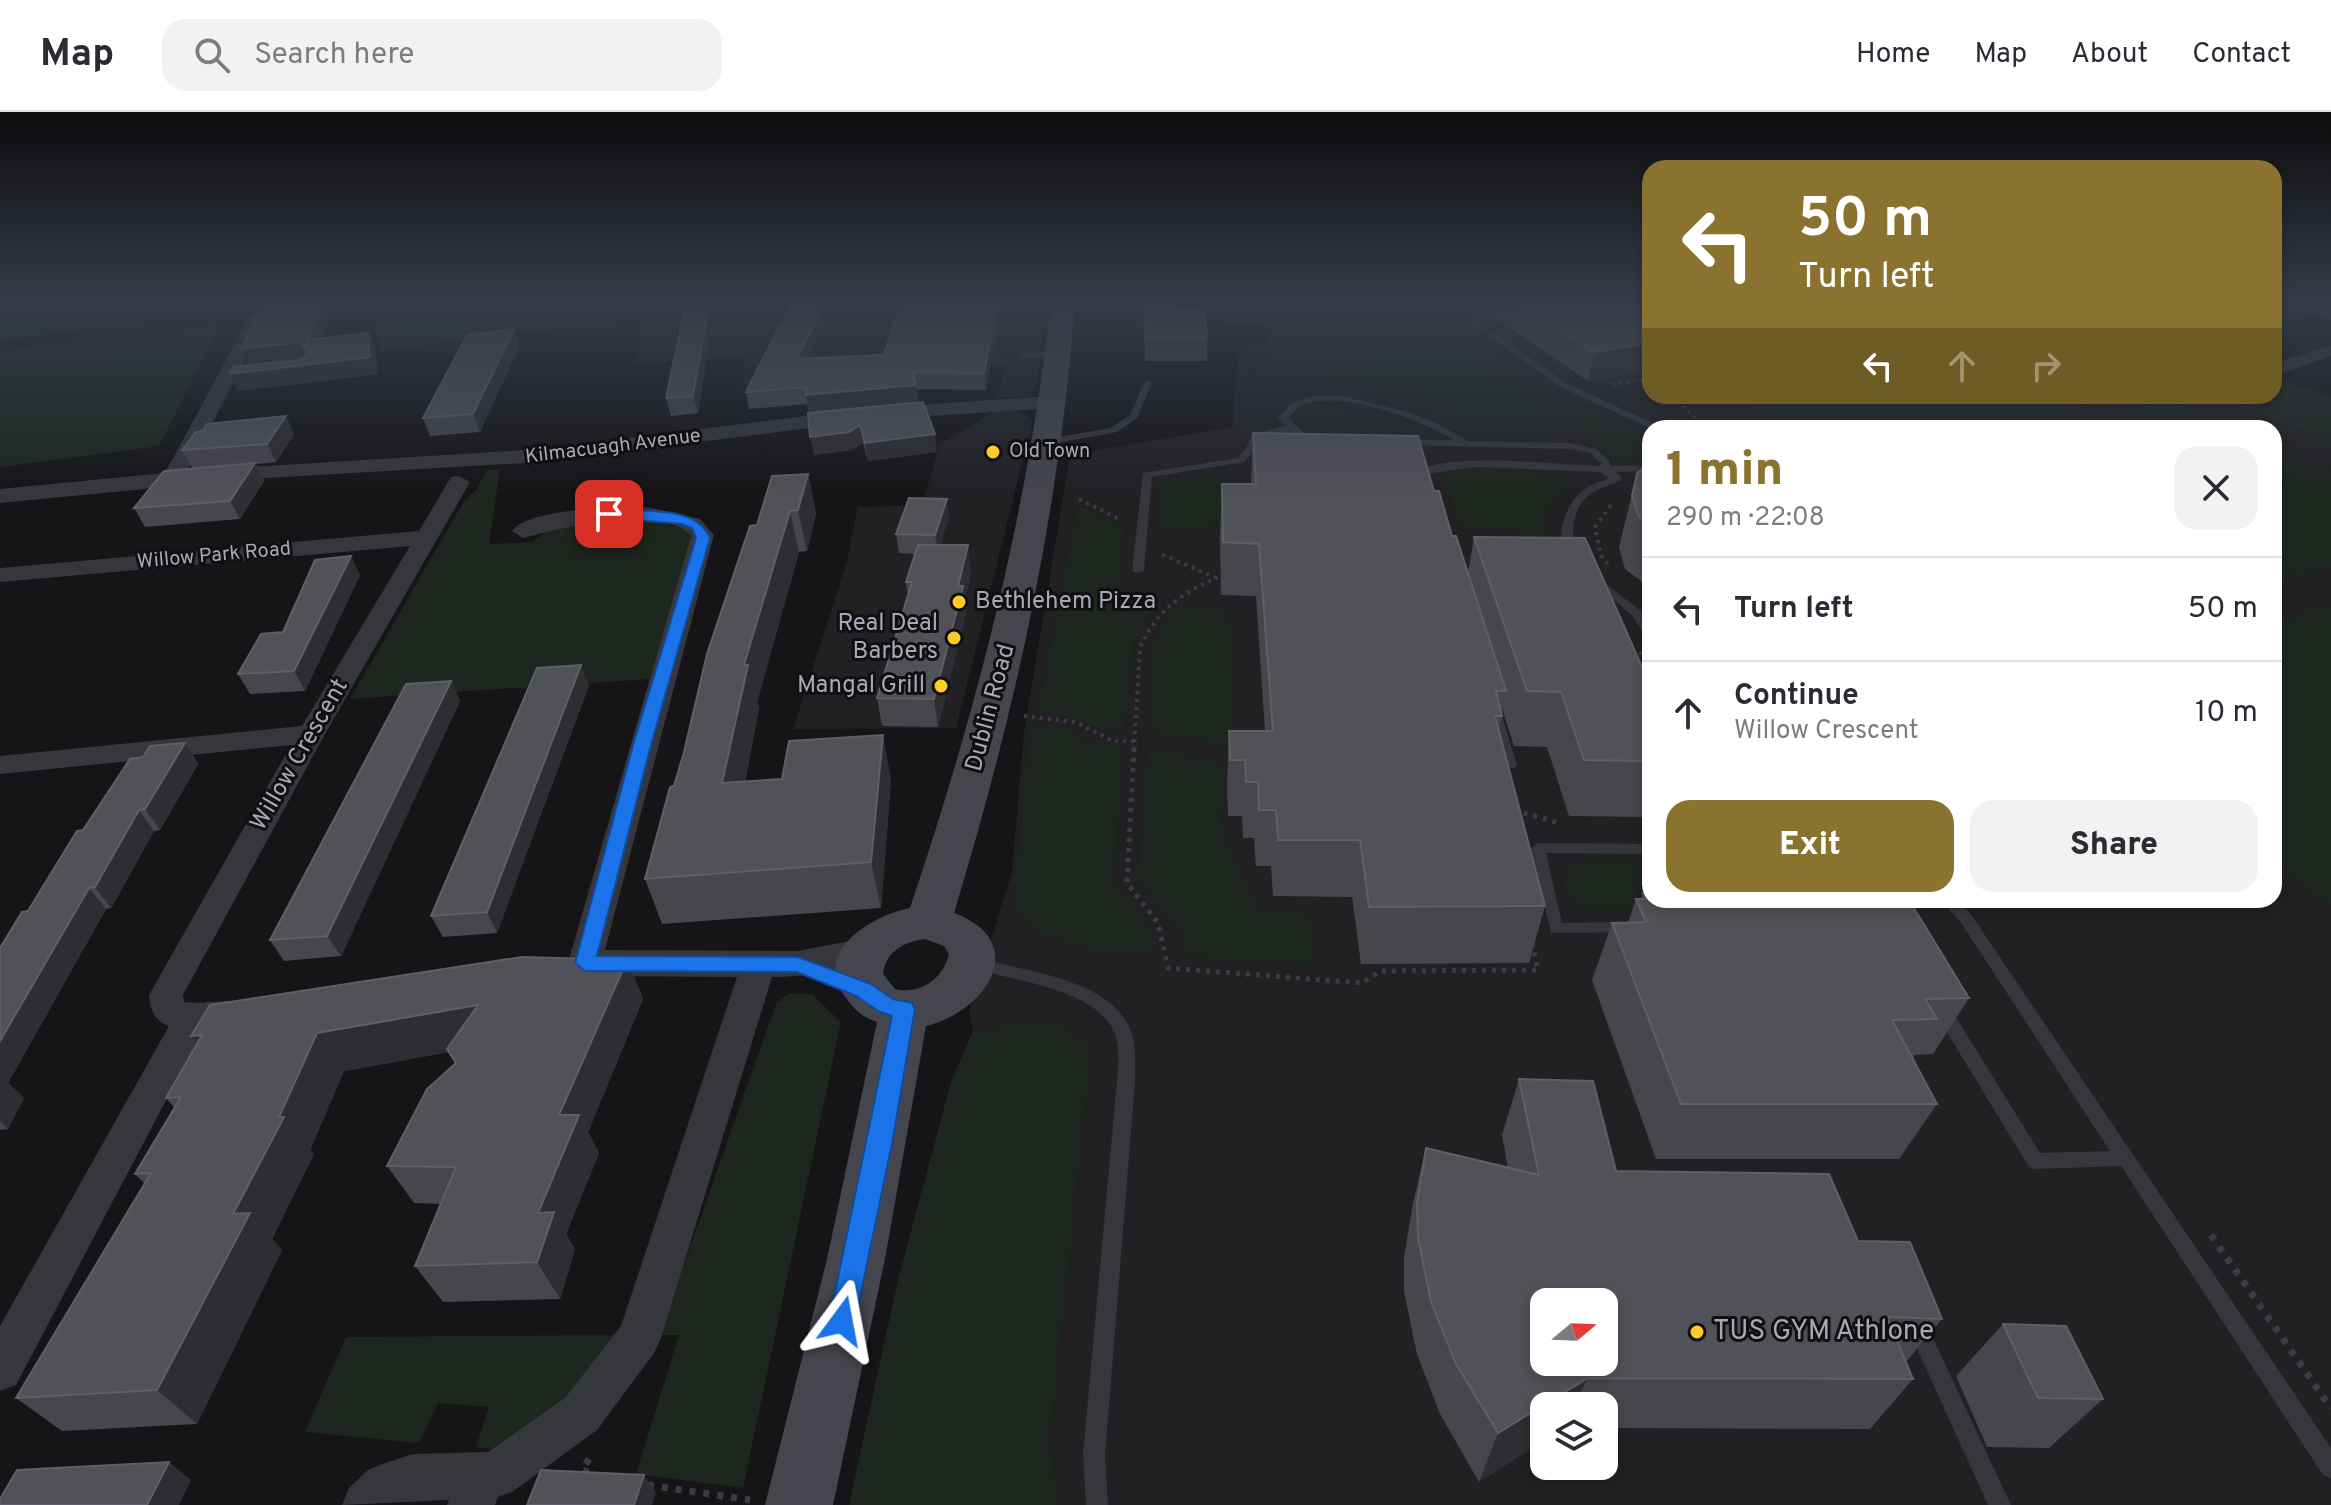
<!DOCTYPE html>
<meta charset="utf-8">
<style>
:root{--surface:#fff;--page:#f2f2f3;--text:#2b2b33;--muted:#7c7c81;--line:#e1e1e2;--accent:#8a732e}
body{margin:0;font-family:Overpass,sans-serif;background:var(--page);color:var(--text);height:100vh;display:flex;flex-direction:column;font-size:30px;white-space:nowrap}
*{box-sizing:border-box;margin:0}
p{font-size:26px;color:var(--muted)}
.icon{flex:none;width:44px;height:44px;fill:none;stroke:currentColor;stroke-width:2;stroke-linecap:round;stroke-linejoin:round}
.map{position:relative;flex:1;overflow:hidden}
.details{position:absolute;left:1642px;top:308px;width:640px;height:488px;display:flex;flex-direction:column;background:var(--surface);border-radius:24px;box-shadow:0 4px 12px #0003}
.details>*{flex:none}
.guide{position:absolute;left:1642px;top:48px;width:640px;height:244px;border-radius:24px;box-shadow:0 4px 12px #0003;background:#8a732e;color:#fff;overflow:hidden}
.needle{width:52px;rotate:71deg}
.buttons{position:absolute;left:1530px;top:1176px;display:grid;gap:16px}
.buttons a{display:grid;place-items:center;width:88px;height:88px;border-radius:16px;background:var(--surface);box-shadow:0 4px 12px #0003;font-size:40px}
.pin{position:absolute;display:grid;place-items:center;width:68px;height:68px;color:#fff;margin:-34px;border-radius:16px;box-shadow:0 4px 12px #0006}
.me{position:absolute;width:88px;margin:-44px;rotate:13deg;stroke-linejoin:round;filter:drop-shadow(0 0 6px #0008)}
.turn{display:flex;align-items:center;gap:28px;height:168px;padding:0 24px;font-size:36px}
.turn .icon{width:104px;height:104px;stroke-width:2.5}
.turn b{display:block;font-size:56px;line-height:68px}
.lanes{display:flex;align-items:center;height:76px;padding:0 24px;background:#0003;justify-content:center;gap:40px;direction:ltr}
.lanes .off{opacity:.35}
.round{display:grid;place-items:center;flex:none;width:84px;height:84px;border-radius:24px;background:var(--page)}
.summary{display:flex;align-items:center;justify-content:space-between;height:136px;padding:0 24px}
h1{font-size:48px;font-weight:800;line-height:60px;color:var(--accent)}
.cta{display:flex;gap:16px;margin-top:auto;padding:16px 24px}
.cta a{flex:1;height:92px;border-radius:24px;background:var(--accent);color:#fff;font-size:32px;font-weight:800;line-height:92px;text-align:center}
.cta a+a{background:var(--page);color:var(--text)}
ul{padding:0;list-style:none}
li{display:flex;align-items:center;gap:24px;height:104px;padding:0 24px;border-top:2px solid var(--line)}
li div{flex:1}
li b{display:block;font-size:30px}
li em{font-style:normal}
header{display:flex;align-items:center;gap:48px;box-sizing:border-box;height:112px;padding:0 40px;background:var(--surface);border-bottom:2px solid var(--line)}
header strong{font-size:38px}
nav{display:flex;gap:44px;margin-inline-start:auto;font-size:28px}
.search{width:560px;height:72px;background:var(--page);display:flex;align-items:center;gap:20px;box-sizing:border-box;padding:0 28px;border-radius:24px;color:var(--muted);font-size:30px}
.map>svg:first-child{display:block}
</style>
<header>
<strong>Map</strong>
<div class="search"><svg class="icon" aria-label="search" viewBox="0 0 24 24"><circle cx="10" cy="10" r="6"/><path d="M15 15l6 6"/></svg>Search here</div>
<nav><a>Home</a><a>Map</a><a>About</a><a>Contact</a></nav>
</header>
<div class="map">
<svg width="2331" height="1393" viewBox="0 0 2331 1393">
<rect width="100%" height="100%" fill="#151517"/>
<g fill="#212124" fill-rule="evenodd">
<polygon points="802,188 1045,188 1037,272 1029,285 996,286 1006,254 896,253 743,273 745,248 739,245 636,252 642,209"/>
<path d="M1220,188H1650V284H2210L2331,330V1393H849L899,1164L952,967L973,919L969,900L1012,760L1024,621L1070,343L1232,315L1239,236L1270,230L1264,212L1223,213ZM1650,316H2274V788H1650ZM1544,1190H1604V1250H1544ZM1544,1294H1604V1354H1544Z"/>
<polygon points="1010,298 1027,303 1032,310 956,616 793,617 847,450 858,395 922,393 940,332 996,299"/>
</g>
<g fill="#1d261f">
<polygon points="0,188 359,188 293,192 0,228"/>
<polygon points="389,188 802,188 382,238 376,219"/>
<path d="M1440,210C1481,225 1512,255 1549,278C1585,299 1619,303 1650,334L1645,347L1620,348L1599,338L1613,337C1580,300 1513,324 1470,315C1445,310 1421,292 1397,284C1352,267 1303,267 1256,266L1254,254L1278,240L1357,228Z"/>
<polygon points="220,213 159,334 0,355 0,242 4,238"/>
<polygon points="2274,265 2331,284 2331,330 2210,284 2274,284"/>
<polygon points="1729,284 2123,284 2129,287 1984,316 1780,316"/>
<polygon points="2172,288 2233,316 2040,316 2171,288"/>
<path d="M1324,291L1345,297L1350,306C1337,318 1305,319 1297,301L1301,296Z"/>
<polygon points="2274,335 2331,360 2331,454 2274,469"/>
<polygon points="500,357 489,432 533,430 554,413 612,408 659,409 689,419 691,425 651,567 350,587 464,389 476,378 487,358"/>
<polygon points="1460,358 1558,361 1569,366 1570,375 1561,374 1546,395 1543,425 1521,425 1517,417 1460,416 1445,368 1448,362"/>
<polygon points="1222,361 1225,408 1199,418 1160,415 1160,369"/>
<polygon points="1078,393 1125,415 1115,491 1155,495 1133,530 1124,620 1101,618 1077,605 1038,599"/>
<polygon points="2331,490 2331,794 2274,756 2274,510"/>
<polygon points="1174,495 1229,498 1235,635 1150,620 1150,537"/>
<polygon points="1030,611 1065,615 1084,628 1102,634 1122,634 1114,767 1150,813 1155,841 1093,839 1035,819 1014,792"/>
<polygon points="1148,632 1227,654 1220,710 1257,795 1309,800 1315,854 1184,844 1182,820 1137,770"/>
<polygon points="1590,746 1650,748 1650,773 1633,773 1640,797 1578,797 1563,776 1566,754"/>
<polygon points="789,881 812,882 841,910 743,1376 636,1362 679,1223 659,1223 776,892"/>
<polygon points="1046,906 1063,913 1091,934 1050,1324 1056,1393 849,1393 899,1164 952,967 973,919"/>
<polygon points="625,1223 576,1286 493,1337 476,1335 489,1295 438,1291 419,1331 305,1320 346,1225"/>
</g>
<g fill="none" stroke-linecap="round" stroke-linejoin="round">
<g stroke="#3c3d44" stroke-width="3" stroke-dasharray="3 4" stroke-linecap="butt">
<polyline points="1612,273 1650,266"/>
<polyline points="1673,284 1705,316"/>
</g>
<g stroke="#3c3d44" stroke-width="4" stroke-dasharray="3 5" stroke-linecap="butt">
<polyline points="1079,387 1121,408"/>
<polyline points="1608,452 1601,444 1595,415 1612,392"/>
<polyline points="1640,540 1650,562"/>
<polyline points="1024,604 1075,610 1113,629 1134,629"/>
<path d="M1134,638L1140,535C1158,498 1179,483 1216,466L1161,442"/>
</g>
<g stroke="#3c3d44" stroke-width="5" stroke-dasharray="4 6" stroke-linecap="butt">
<polyline points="1134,636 1127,771 1158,811 1168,856 1362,871 1380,859 1538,858 1532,832"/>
<polyline points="1514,698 1562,712"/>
</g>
<g stroke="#3c3d44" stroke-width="7" stroke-dasharray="6 8" stroke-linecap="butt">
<polyline points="2211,1123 2331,1296"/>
<polyline points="589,1347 582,1358 595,1363"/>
<polyline points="648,1373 750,1388"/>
</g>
<g fill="#36363d" fill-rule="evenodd">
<polygon points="1508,194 1512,196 1511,198 1489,201 1478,210 1568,272 1663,316 1650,316 1562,276 1469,210 1484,197"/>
<polygon points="1060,239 1064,242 1063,244 1024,246 1020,243 1024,240"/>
<polygon points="1148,268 1152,271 1137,306 1117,320 1046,333 1041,330 1046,327 1111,316 1130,303 1144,271"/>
<path d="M1316,284H1342L1404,299L1432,309L1468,329L1571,331L1596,337L1609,348L1610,354L1650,353V359L1615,360L1621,364V368C1611,373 1599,376 1590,382C1572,396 1569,424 1578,443L1573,446C1550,434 1565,393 1581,380C1589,373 1600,370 1609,366L1600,360L1476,355L1426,362L1427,367L1422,370L1418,369L1415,360C1450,339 1556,353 1600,354L1601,351L1590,341L1571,337L1402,333L1397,330L1399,328H1454C1420,307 1341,277 1302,293C1296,296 1293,301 1288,306L1309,325L1317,326V330H1303L1291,319L1259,326L1256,337L1244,350L1152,365L1144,458L1142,460H1134L1132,458L1143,361L1238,346L1246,336L1252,322L1286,314L1278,306L1292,290Z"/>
<polygon points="1595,464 1641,499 1650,513 1650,527 1646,526 1632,503 1591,469 1591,465"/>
<polygon points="1495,597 1501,601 1517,653 1515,656 1505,656 1503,653 1489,601"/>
<polygon points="1538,731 1650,732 1650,742 1546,741 1562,811 1627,810 1632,812 1635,816 1632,820 1551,821 1531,736"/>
<polygon points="1940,788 1957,788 1970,801 2331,1336 2331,1366 2323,1363 2121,1054 2035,1057 2029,1055 1937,904 1935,899 1937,894 1943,893 1949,894 2040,1041 2110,1039 1960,809"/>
<path d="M978,846C1028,861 1116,866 1133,925C1136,939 1135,955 1135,969L1105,1343L1108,1393H1086L1083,1343L1117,969C1118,955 1120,938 1116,925C1102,877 1013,869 972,856L970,852L972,848Z"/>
<polygon points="1916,1202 1923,1205 2011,1393 1988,1393 1906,1212 1909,1205"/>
</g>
<g fill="#36363d" fill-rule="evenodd">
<polygon points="2274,188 2295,188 2331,198 2331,208 2274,193"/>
<polygon points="259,199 268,204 187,359 542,337 871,296 1052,284 1062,290 1052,296 871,308 542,350 248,367 0,391 0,377 165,361 250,204"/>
<polygon points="2331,233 2331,244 2283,261 2274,255 2276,251"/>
<path d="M459,364L470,370L325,622L183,883L184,890C207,893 233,885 254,892L260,902L254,912L202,920L16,1273L0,1279V1214L169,914C155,910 150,897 149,883L291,633L0,662V644L302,614L410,434L0,470V456L419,419L451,365Z"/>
<path d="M647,395L700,407L714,423L605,838L798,839L865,826L877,830L882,839L877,848C843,858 807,865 772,865L661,1226L654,1241L597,1318L512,1380L498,1385L495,1393H447L449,1388L342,1393L349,1376L368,1358L385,1351L413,1342L488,1340L565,1286L621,1214L737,865L585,864L573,860L568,851L691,424C658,389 564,416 523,426L512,419C529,396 618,395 647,395Z"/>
</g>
<path fill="#44454d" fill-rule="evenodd" d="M1051,188H1075C1060,399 1015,600 954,801C1032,830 986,900 926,914L885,1147L833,1393H765L827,1147L877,910C860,904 854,897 844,883C812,839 873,803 910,796C977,597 1029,397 1051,188ZM925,827L944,834L949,842C943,867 920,883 895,877L883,862C886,839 904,830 925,827Z"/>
</g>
<g fill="#46464c">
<polygon points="263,188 331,188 332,190 329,199 330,203 322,226 368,221 375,237 378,262 238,279 230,262 249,253"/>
<polygon points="902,188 1003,188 986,278 917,277 809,301 807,292 749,297 746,280 824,213 808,247 884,243"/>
<polygon points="1144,188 1175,197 1207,226 1207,249 1145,249"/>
<polygon points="1267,188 1316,188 1316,189 1268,190"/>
<polygon points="1387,188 1650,188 1650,258 1588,269 1492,204 1494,194 1481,196 1472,190 1405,201"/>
<polygon points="711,219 698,301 671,304 666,286"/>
<polygon points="520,233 480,320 430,324 423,306"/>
<polygon points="808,301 937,340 868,349 863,331 852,338 814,343"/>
<polygon points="1253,321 1434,379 1468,461 1474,425 1650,573 1650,705 1569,704 1547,635 1514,634 1502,596 1499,619 1545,794 1529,851 1361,852 1352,785 1273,784 1271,754 1256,754 1254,726 1243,726 1242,704 1228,704 1227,675 1229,619 1265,619 1256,484 1221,483 1220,423 1222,372 1251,372"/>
<polygon points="294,322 276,350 256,352 264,369 240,407 145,415 134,396 220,354 192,356 182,338"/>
<polygon points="1650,353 1650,476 1625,457 1619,435 1637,361"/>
<polygon points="808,362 816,402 807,439 799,440 757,590 759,596 745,670 891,667 881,796 662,812 645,767 757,413"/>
<polygon points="949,405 940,433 971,460 965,488 966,501 938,615 882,614 877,586 908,484 906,470 915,442 899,441 896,422"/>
<polygon points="360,463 305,579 250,582 238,562 283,520"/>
<polygon points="451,569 460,589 341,844 284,849 270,828"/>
<polygon points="589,573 497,821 443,825 431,804"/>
<polygon points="185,631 198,652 160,718 154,719 111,796 106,797 8,971 24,986 8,1017 0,1018 0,836 28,799 83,718 143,645"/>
<polygon points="1643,781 1969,886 1933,942 1915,943 1913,947 1937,992 1899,1047 1656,1047 1592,868 1612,811 1628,811 1636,787 1641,787"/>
<polygon points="627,848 643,887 588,1020 599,1041 566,1122 575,1137 560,1187 443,1190 415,1154 441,1092 414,1091 387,1054 455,951 449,940 344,959 310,1038 314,1042 272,1127 282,1138 197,1312 62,1319 16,1286 145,1072 135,1062 175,996 166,986"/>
<polygon points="1519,967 1616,1059 1858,1129 1942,1207 1906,1250 1913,1267 1870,1317 1604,1316 1604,1294 1544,1294 1544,1328 1479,1370 1440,1302 1417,1242 1404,1180 1404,1145 1413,1091 1426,1036 1508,1056 1502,1023"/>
<polygon points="2003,1212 2103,1287 2049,1336 1987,1335 1956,1264"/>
</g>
<g fill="#2e2e32">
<polygon points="321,188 331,188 332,190 329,199 330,203 316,244 308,228"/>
<polygon points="998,188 1003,188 986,278 984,261"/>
<polygon points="1407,188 1472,188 1472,190 1405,201"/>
<polygon points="1482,188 1494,188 1494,194 1481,196"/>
<polygon points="821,197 824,213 800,264 797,247"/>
<polygon points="707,203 711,219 698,301 693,284"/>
<polygon points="514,217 520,233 480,320 473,302"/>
<polygon points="368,221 375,237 378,262 238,279 230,262 370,245"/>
<polygon points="299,230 307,247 249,254 241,237"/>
<polygon points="1650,231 1650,258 1588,269 1594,240"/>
<polygon points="916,273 919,290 809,301 806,283"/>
<polygon points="286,304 294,322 276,350 267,332"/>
<polygon points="860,313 863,331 852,338 814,343 810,325"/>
<polygon points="935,322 937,340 868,349 865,331"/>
<polygon points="255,351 264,369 240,407 230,389"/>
<polygon points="808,362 816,402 807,439 798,398"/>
<polygon points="947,387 949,405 938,442 935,423"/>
<polygon points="790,399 799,440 757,590 759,596 736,716 722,671 744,553"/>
<polygon points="968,433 971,460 965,488 966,501 938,615 934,587"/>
<polygon points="351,444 360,463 305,579 294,559"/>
<polygon points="581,553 589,573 497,821 487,800"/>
<polygon points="451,569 460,589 341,844 327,824"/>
<polygon points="883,623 891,667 881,796 871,750"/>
<polygon points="185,631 198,652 160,718 145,697"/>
<polygon points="139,698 154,719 111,796 95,775"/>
<polygon points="89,776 106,797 8,971 24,986 8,1017 0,1009 0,929"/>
<polygon points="627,848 643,887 588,1020 599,1041 566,1122 575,1137 560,1187 537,1150 538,1101 559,1003"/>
<polygon points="478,893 499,931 344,959 310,1038 314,1042 272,1127 282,1138 197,1312 157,1278 233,1102 317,921"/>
<polygon points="202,923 222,963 191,924"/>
<polygon points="1588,1266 1574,1294 1544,1294 1544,1328 1479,1370 1498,1321"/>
<polygon points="169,1350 191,1368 179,1393 147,1393"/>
<polygon points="644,1363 656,1381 652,1393 634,1393"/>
</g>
<g fill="#515158" stroke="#5e5f67" stroke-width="2" fill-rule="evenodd">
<polygon points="263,188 323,188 308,228 368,221 370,245 230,262 233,255 300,248 311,240 299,230 241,237"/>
<polygon points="793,188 816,188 821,197 797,247 884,243 902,188 998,188 984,261 912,260 916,273 806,283 805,275 746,280"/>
<polygon points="1144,188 1174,188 1175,197 1204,197 1207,226 1145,226"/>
<polygon points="1514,188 1650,188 1650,231 1594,240"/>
<polygon points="684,199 707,203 693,284 666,286"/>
<polygon points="514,217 473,302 423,306 467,223"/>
<polygon points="923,290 935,322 865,331 860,313 849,320 810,325 808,301"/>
<polygon points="286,304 267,332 182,338 196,320 203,319 207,312"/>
<polygon points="1253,321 1418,324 1434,379 1439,379 1452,424 1456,424 1506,579 1496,579 1502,604 1495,604 1545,794 1369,795 1360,728 1278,728 1276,698 1259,698 1258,670 1246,670 1245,648 1230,648 1229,619 1273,619 1259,432 1223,430 1222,372 1256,372"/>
<polygon points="255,351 230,389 134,396 164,359"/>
<polygon points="1650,353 1650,413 1639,405 1632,384 1637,361"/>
<polygon points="808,362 798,398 790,399 744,553 748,553 722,671 782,667 789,629 883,623 871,750 645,767 670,675 674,674 684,640 707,542 750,414 757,413 772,364"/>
<polygon points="909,386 947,387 935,423 896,422"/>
<polygon points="1474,425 1585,426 1650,573 1650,649 1584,648 1561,580 1527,579"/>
<polygon points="918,433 968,433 958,474 963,474 934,587 877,586 912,470 906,470"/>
<polygon points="351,444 294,559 238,562 261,522 283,520 315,448"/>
<polygon points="581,553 487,800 431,804 537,556"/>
<polygon points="451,569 327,824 270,828 406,572"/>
<polygon points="185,631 145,697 139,698 95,775 89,776 0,929 0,836 22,800 28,799 77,719 83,718 130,647 143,645 150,634"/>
<polygon points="1643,781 1650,781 1650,788 1909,788 1969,886 1925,887 1937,907 1892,908 1937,992 1681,992 1612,811 1646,810 1636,787 1646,787"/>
<polygon points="522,845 627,848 559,1003 579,1003 538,1101 554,1100 537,1150 415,1154 456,1055 387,1054 427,977 456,951 447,937 478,893 317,921 279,1005 284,1005 233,1102 250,1101 157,1278 16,1286 151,1061 135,1062 181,985 166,986 202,923 191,924 210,893"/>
<path d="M1519,967L1593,969L1616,1059L1829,1062L1858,1129L1910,1130L1942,1207L1887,1205L1913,1267L1588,1266L1498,1321L1456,1252L1431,1190L1418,1126L1417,1091L1426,1036L1539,1063ZM1544,1190H1604V1250H1544Z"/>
<polygon points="2003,1212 2066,1214 2103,1287 2038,1286"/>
<polygon points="169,1350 147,1393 0,1393 0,1387 17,1358"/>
<polygon points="541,1358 644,1363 634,1393 527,1393"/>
</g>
<linearGradient id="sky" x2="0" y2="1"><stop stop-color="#0c0c0d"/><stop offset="0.49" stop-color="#353b47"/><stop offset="1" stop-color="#353b47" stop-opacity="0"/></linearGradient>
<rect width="2331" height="383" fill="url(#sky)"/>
<path fill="#1a73e8" stroke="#114b97" stroke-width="2" d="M609,398C641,400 696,392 710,426L651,633L597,844L798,845L871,872L893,887L912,891L915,897L892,1032L855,1209L851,1218L842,1221L833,1218L829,1209L892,904L880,900L856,884L797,860L585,859L575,851L633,633L696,426L692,416L682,412L604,405L602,402Z"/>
<g fill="#fdcb28" stroke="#101012" stroke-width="3">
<circle cx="993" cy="340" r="8"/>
<circle cx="959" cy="490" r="8"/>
<circle cx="954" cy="526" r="8"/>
<circle cx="941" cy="574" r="8"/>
<circle cx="1697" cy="1220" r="8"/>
</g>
<g text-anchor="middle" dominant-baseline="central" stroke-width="6" stroke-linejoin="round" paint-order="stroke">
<g font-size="20" fill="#a6aab8" stroke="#101012">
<text transform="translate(613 335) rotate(-7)">Kilmacuagh Avenue</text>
<text transform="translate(214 444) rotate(-5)">Willow Park Road</text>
</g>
<g font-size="20" fill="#a6aab8" stroke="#101012" text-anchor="start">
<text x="1009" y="340">Old Town</text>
</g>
<g font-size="24" fill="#a6aab8" stroke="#101012" text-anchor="end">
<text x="975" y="490" text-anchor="start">Bethlehem Pizza</text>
<text x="938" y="512">Real Deal<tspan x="938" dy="28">Barbers</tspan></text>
<text x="925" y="574">Mangal Grill</text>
</g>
<g font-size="24" fill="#a6aab8" stroke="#101012">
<text transform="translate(991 596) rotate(-75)">Dublin Road</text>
<text transform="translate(300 643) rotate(-60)">Willow Crescent</text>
</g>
<g font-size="28" fill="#a6aab8" stroke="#101012" text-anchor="start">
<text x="1713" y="1220">TUS GYM Athlone</text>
</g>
</g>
</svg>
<div class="buttons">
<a><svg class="needle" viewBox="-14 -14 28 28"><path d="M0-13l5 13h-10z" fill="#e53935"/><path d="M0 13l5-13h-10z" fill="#7c7c81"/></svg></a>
<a><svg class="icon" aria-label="layers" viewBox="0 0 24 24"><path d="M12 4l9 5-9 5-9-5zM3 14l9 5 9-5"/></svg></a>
</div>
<div class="pin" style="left:609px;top:402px;background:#d93025"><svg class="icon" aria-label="arrive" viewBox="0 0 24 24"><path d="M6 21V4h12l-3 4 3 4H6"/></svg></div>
<svg class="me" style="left:842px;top:1209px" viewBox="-20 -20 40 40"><path d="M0-17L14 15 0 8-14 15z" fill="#1a73e8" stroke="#fff" stroke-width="4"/></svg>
<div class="guide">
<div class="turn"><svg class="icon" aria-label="left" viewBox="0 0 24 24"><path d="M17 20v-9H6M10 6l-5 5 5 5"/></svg><div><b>50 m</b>Turn left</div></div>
<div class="lanes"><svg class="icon" aria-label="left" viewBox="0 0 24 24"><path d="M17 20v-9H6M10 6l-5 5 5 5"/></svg><svg class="icon off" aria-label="ahead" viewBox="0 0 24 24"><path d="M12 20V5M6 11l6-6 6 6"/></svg><svg class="icon off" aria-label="right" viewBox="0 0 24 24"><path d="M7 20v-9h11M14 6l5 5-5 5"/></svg></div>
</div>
<section class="details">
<div class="summary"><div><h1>1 min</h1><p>290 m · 22:08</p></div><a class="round"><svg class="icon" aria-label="close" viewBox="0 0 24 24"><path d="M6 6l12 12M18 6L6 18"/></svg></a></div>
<ul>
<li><svg class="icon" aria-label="left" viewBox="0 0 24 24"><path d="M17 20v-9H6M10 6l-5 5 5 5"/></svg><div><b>Turn left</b></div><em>50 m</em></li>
<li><svg class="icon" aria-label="ahead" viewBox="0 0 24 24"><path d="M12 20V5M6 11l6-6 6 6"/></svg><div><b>Continue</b><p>Willow Crescent</p></div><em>10 m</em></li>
</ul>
<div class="cta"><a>Exit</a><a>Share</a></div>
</section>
</div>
